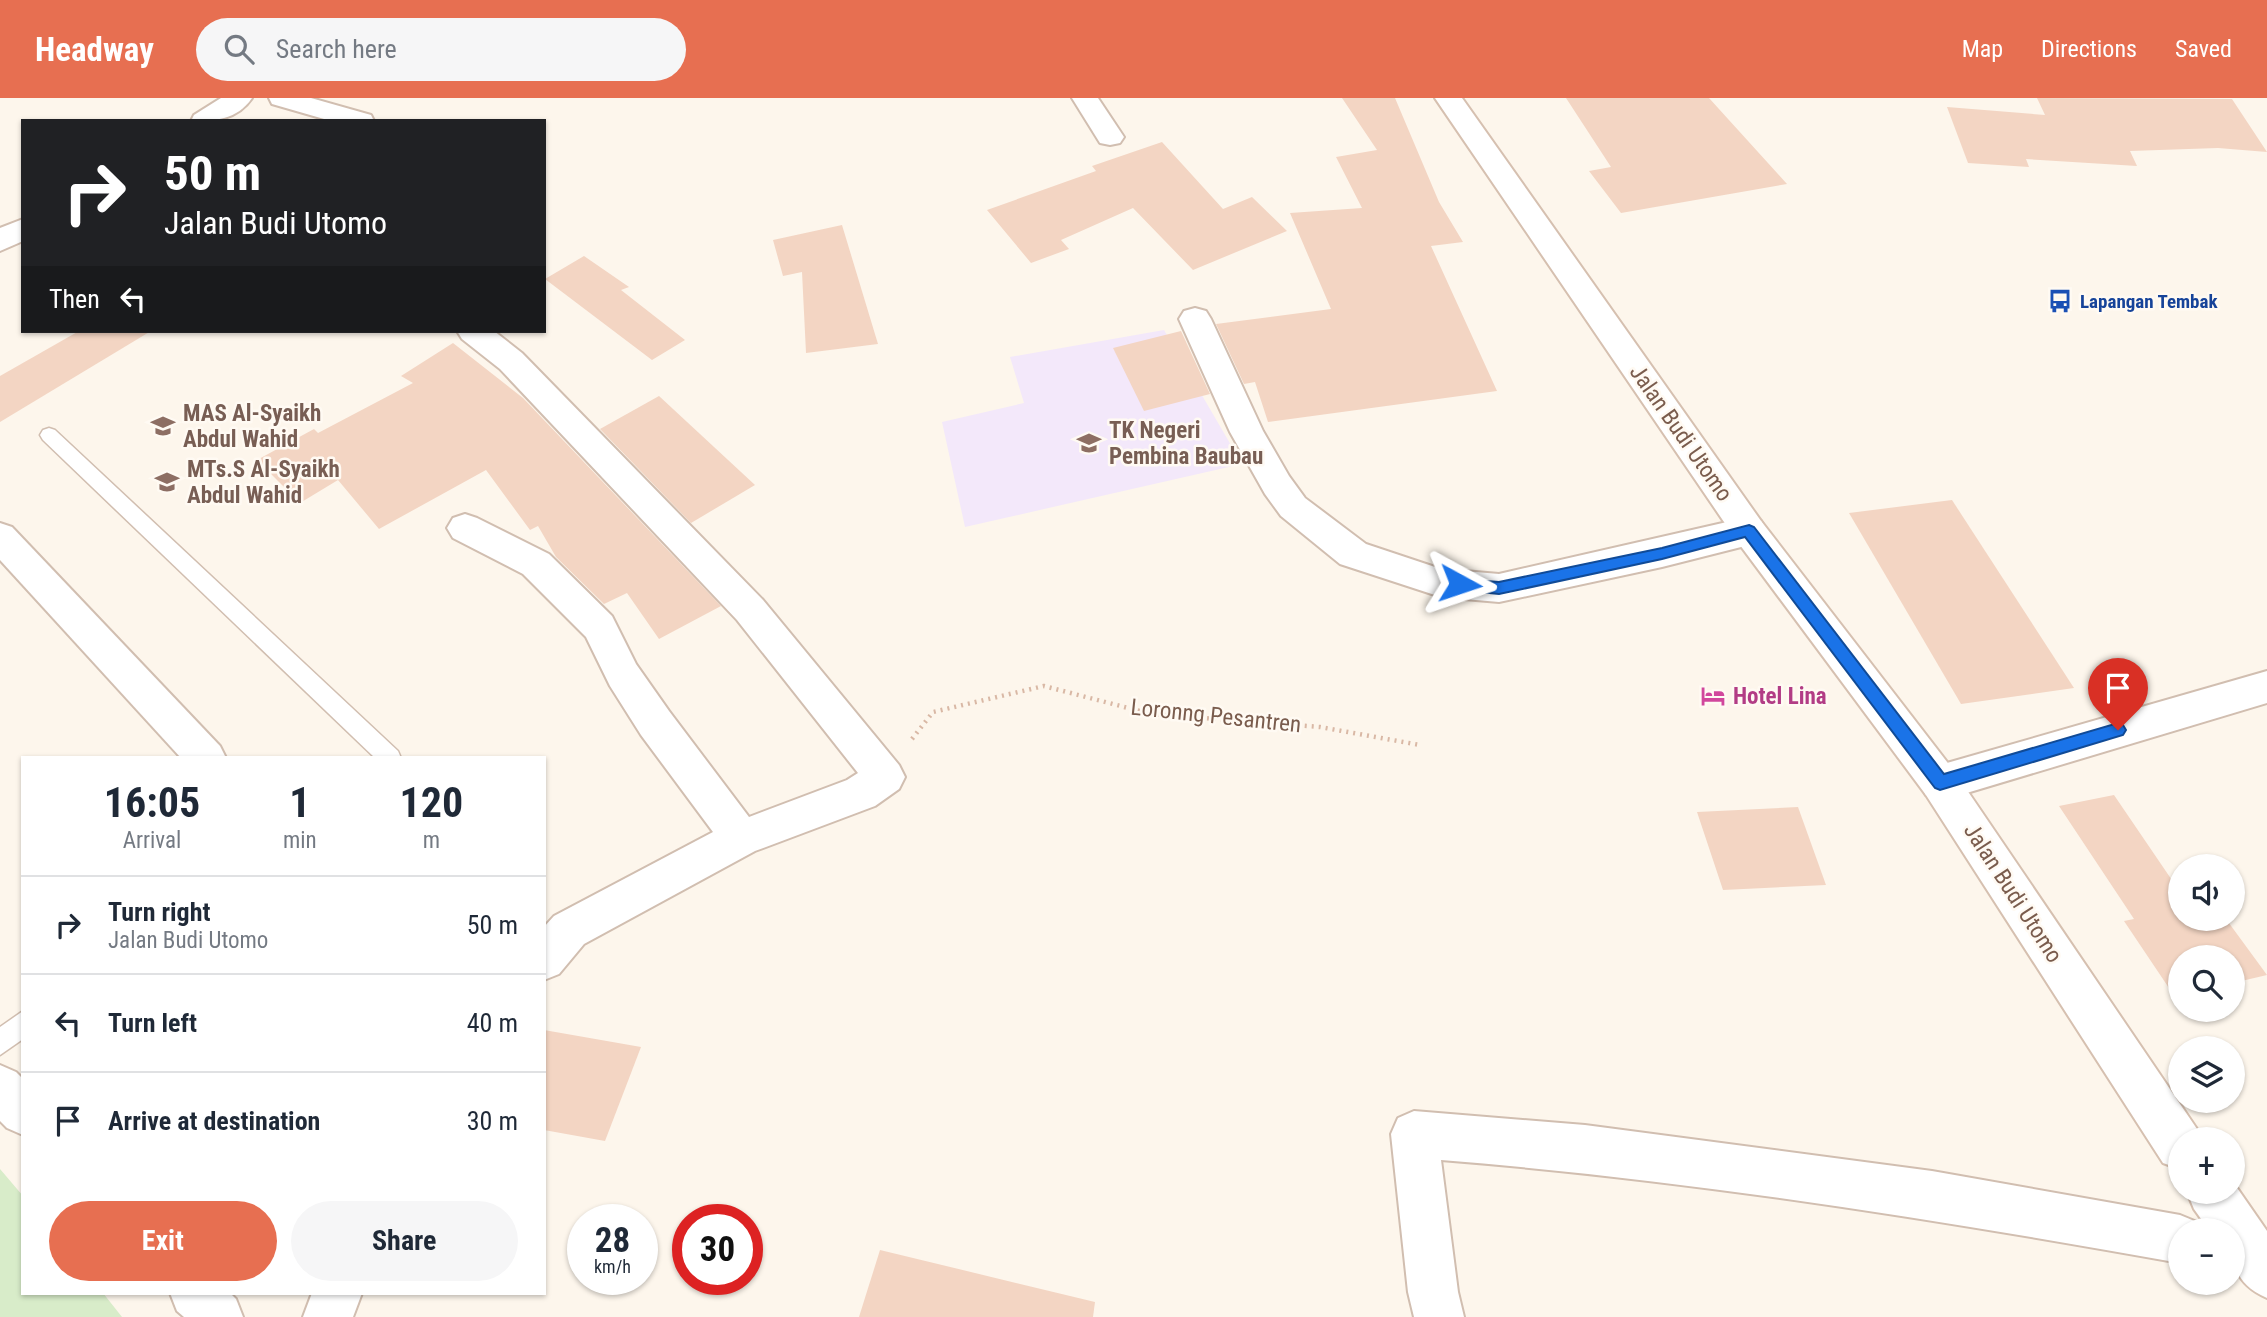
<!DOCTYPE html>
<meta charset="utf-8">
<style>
:root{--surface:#fff;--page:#f6f6f7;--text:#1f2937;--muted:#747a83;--line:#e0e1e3;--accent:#e76f51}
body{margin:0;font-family:"Roboto Condensed",sans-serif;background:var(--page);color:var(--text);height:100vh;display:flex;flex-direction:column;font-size:26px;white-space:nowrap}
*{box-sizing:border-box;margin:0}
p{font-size:23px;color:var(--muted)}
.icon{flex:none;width:38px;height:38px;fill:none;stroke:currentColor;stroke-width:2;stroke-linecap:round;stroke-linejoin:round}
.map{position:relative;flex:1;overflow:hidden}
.panel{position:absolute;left:21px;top:658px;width:525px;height:539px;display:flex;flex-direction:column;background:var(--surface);border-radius:0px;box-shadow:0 2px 5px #0004}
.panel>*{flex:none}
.guide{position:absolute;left:21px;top:21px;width:525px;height:214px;border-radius:0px;box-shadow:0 2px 5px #0004;background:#202124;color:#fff;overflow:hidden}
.buttons{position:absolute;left:2168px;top:756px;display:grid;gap:14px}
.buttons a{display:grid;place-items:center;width:77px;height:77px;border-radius:50%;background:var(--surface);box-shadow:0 2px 5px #0004;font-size:35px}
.speed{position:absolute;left:567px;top:1106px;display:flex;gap:14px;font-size:35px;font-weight:700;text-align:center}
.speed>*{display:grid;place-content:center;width:91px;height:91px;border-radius:50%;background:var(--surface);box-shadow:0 2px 5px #0004;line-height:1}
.speed small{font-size:18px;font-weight:400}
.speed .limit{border:10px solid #d22;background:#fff;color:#111}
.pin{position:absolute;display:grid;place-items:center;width:60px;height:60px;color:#fff;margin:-72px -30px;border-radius:50% 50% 50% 0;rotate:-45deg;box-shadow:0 0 7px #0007}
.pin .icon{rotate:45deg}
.me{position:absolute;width:77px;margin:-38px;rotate:95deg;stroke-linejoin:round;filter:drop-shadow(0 0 5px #0008)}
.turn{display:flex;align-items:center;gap:24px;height:147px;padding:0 28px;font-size:32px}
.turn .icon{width:91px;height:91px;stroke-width:2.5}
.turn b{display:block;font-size:49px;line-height:60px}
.then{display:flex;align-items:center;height:66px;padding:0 28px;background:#0003;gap:14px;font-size:26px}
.eta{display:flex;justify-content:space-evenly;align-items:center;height:119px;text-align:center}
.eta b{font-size:42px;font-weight:700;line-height:49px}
.cta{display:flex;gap:14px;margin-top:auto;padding:14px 28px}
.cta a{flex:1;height:80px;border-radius:42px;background:var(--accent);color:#fff;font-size:28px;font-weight:700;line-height:80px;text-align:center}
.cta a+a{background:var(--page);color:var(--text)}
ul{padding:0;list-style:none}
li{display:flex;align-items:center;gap:21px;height:98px;padding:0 28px;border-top:2px solid var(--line)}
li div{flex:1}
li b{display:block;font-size:26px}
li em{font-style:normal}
header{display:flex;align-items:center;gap:42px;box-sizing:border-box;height:98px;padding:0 35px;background:var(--accent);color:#fff}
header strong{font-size:33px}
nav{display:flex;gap:38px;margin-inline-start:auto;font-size:24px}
.search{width:490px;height:63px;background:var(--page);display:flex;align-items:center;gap:18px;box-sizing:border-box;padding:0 24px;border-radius:38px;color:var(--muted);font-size:26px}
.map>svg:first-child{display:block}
</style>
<header>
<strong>Headway</strong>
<div class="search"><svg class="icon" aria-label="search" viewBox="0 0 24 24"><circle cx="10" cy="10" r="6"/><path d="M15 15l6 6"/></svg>Search here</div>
<nav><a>Map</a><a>Directions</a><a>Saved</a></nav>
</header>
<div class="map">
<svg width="2267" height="1219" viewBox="0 0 2267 1219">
<rect width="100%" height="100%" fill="#fdf6ec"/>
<polygon fill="#f3e8fa" points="1164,232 1242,366 965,429 942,324 1024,305 1010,259"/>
<polygon fill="#d8ecc9" points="0,1071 23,1098 23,1195 103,1195 122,1219 0,1219"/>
<g fill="#f3d5c3">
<polygon points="1342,0 1395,0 1439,104 1463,144 1431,148 1497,293 1268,324 1255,284 1244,286 1216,226 1331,211 1290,115 1362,110 1336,59 1377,52"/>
<polygon points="1566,0 1709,0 1787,86 1621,115 1589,73 1611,69"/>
<polygon points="2037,0 2232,1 2267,54 2218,50 2130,53 2137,68 2026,61 2029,69 1968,65 1947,9 2045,17"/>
<polygon points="1162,44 1223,111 1252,99 1287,133 1193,172 1133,110 1061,142 1069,151 1031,165 987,112 1096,73 1092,68"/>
<polygon points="842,127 878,246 806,255 802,174 783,178 773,142"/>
<polygon points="584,158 629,189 621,192 685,242 652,262 545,181"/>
<polygon points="79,233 151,233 0,324 0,278"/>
<polygon points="1181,233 1210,296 1144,313 1113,250"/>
<polygon points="453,245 523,300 721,508 659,541 627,495 604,506 556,459 538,428 530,432 486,372 379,431 338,382 300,405 257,362 314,331 318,335 413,285 401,278"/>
<polygon points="659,298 755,387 691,425 600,331"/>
<polygon points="1952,402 2074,590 1961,606 1849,415"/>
<polygon points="2114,697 2180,794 2180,821 2226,821 2267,877 2233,885 2233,859 2180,859 2180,898 2175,899 2124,823 2134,821 2059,708"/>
<polygon points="1798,709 1826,787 1723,792 1697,714"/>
<polygon points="544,932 641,949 605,1043 544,1032"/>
<polygon points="880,1152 1095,1204 1093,1219 859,1219"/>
</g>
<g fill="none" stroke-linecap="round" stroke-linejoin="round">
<g stroke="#d1beb0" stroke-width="3">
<g id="lane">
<polygon points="49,330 55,332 398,653 401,660 375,660 43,342 40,337 43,332"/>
<polygon points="23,913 23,941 0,957 0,929"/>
</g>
</g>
<g stroke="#d1beb0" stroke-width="4">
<g id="street">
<path d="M221,0H252C237,22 215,23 191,23L194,17Z"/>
<polygon points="269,0 311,0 371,17 374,23 331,23 272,6"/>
<polygon points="1072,0 1098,0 1124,39 1120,45 1110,47 1100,45"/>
<polygon points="23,121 23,143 0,153 0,130"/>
<polygon points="1195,210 1206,213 1211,221 1263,333 1289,378 1305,400 1366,446 1441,471 1499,476 1749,419 1761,423 1767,433 1761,443 1749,447 1662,469 1499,504 1441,499 1340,466 1281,418 1265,396 1230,334 1179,221 1184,213"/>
<polygon points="457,233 494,233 522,255 763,502 899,667 905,679 899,691 875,708 755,753 584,846 559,876 544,882 544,829 554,818 713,734 641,637 610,588 586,539 523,476 453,440 447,430 453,420 465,416 477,420 549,456 612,518 636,566 669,613 749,719 847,682 858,675 737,522 500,271 462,241"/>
<polygon points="0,425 12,429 220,648 226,660 181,660 0,462"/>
<polygon points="2267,573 2267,605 1940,703 1926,697 1920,685 1926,673 1940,667"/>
<polygon points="0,967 16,974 23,981 23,1037 7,1030 0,1023"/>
<path d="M1414,1013L1585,1027L1932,1073L2180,1117L2197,1124L2201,1132H2180V1165C1935,1121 1689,1082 1441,1062L1458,1194L1464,1219H1414L1408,1194L1391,1036L1398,1020Z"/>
<polygon points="170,1195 230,1195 236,1201 243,1219 184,1219 177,1213"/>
<polygon points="312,1195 362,1195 353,1219 303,1219"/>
</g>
</g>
<g stroke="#d6c0b0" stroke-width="4">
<g id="secondary">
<polygon points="1435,0 1462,0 1761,423 1954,673 2197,1031 2201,1041 2180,1041 2180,1071 2163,1065 1926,697 1737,443"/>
<path d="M2233,1084L2267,1133V1200C2233,1185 2233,1166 2233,1132H2209L2194,1111L2187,1094H2233Z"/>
</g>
</g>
<polyline stroke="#d9b8a5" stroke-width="4.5" stroke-dasharray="2 5" stroke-linecap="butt" points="912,641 933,614 1044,588 1151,616 1320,629 1420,647"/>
<use href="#lane" fill="#fff" fill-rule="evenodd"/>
<use href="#street" fill="#fff" fill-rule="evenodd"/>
<use href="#secondary" fill="#fff" fill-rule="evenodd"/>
</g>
<polygon fill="#1a73e8" stroke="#114b97" stroke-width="2" points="1749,427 1754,429 1944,676 2118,625 2123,627 2126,632 2123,637 1940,692 1935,690 1745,439 1662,461 1499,496 1460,492 1453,486 1460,481 1499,484 1662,450"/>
<defs>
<g id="bus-bare" transform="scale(1.89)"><path d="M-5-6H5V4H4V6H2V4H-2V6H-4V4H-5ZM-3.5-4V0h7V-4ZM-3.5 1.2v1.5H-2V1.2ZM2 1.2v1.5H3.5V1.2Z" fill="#1a4fb4" stroke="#fffaf3" stroke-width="2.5" paint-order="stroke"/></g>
<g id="school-bare" transform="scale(1.89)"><path d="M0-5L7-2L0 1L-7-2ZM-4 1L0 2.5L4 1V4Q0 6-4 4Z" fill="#8d6e63" stroke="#fffaf3" stroke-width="2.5" paint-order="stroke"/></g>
<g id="hotel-bare" transform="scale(1.89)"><path d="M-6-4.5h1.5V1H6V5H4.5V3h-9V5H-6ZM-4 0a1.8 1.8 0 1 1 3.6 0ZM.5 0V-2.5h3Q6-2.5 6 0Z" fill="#d1479c" stroke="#fffaf3" stroke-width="2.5" paint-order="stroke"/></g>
</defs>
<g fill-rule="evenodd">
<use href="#bus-bare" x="2060" y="203"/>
<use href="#school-bare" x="163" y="328"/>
<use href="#school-bare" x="1089" y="345"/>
<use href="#school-bare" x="167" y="384"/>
<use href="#hotel-bare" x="1713" y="598"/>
</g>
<g text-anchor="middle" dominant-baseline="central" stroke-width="5" stroke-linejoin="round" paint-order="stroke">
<g font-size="19" font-weight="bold" fill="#164399" stroke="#fffaf3" text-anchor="start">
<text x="2080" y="203">Lapangan Tembak</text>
</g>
<g font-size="23" font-weight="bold" fill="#785e54" stroke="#fffaf3" text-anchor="start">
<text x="183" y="315">MAS Al-Syaikh<tspan x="183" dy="26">Abdul Wahid</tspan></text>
<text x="1109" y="332">TK Negeri<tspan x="1109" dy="26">Pembina Baubau</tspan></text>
<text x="187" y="371">MTs.S Al-Syaikh<tspan x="187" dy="26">Abdul Wahid</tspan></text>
</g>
<g font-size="23" fill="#7a5c4d" stroke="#fffaf3">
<text transform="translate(1681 335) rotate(55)">Jalan Budi Utomo</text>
<text transform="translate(1216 618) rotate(6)">Loronng Pesantren</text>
<text transform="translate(2013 795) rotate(57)">Jalan Budi Utomo</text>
</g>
<g font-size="23" font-weight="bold" fill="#b23c85" stroke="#fffaf3" text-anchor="start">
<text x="1733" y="598">Hotel Lina</text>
</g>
</g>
</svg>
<div class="buttons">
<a><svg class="icon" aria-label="sound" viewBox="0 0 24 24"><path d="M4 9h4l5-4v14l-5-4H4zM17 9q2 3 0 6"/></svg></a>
<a><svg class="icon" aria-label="search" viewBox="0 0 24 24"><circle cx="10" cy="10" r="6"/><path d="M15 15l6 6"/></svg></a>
<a><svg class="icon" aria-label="layers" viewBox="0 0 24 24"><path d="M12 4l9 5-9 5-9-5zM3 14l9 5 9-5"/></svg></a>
<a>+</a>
<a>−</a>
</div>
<div class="speed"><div>28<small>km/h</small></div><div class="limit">30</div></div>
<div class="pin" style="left:2118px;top:632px;background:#d93025"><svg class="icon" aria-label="arrive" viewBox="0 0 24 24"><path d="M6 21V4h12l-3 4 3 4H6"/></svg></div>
<svg class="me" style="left:1460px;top:486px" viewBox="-20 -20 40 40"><path d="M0-17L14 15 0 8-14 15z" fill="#1a73e8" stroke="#fff" stroke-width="4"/></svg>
<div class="guide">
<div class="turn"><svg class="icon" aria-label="right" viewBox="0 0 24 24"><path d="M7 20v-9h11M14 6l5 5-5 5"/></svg><div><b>50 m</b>Jalan Budi Utomo</div></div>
<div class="then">Then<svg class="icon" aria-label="left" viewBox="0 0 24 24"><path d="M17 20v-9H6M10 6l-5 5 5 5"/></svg></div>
</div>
<section class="panel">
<div class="eta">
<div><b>16:05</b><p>Arrival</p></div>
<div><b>1</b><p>min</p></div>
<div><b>120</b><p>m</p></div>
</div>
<ul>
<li><svg class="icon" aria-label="right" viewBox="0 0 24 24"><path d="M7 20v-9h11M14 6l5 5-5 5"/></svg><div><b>Turn right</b><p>Jalan Budi Utomo</p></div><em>50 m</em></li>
<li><svg class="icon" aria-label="left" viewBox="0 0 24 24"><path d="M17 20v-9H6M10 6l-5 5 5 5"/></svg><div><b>Turn left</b></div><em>40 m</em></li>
<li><svg class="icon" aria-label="arrive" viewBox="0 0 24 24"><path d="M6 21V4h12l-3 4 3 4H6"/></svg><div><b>Arrive at destination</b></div><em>30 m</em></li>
</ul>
<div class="cta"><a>Exit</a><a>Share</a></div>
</section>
</div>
